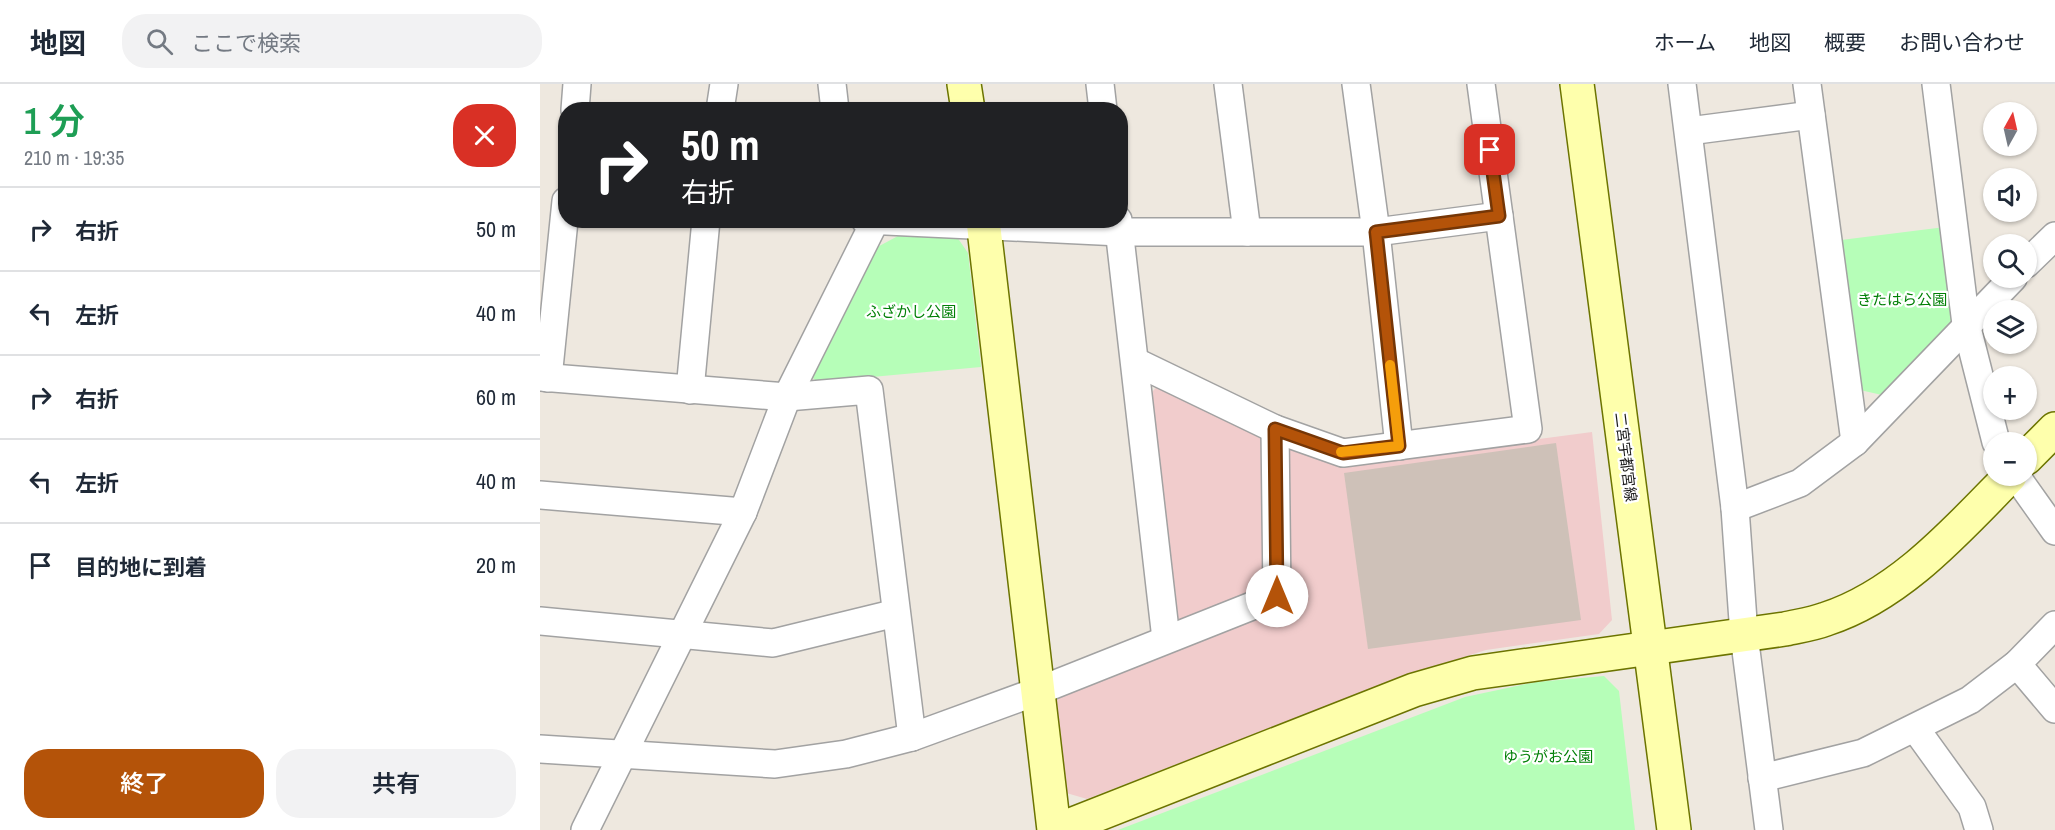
<!DOCTYPE html>
<html lang="ja">
<meta charset="utf-8">
<style>
:root{--surface:#fff;--page:#f2f2f3;--text:#1f2937;--muted:#747a83;--line:#e0e1e3;--accent:#b45309}
body{margin:0;font-family:"Archivo Narrow","Noto Sans JP",sans-serif;background:var(--page);color:var(--text);height:100vh;display:flex;flex-direction:column;font-size:22px;white-space:nowrap}
*{box-sizing:border-box;margin:0}
p{font-size:20px;color:var(--muted)}
.icon{flex:none;width:33px;height:33px;fill:none;stroke:currentColor;stroke-width:2;stroke-linecap:round;stroke-linejoin:round}
.map{position:relative;flex:1;overflow:hidden}
.details{display:flex;flex-direction:column;background:var(--surface);width:540px}
.details>*{flex:none}
.banner{position:absolute;left:18px;top:18px;width:570px;height:126px;border-radius:24px;box-shadow:0 2px 4px #0004;background:#202124;color:#fff;overflow:hidden}
.needle{width:39px;rotate:8deg}
.buttons{position:absolute;left:1443px;top:18px;display:grid;gap:12px}
.buttons a{display:grid;place-items:center;width:54px;height:54px;border-radius:50%;background:var(--surface);box-shadow:0 2px 4px #0004;font-size:30px}
.pin{position:absolute;display:grid;place-items:center;width:51px;height:51px;color:#fff;margin:-26px;border-radius:12px;box-shadow:0 3px 9px #0006}
.me{position:absolute;width:66px;margin:-33px;rotate:0deg;stroke-linejoin:round;filter:drop-shadow(0 0 4px #0008)}
.turn{display:flex;align-items:center;gap:21px;height:126px;padding:0 24px;font-size:27px}
.turn .icon{width:78px;height:78px;stroke-width:2.5}
.turn b{display:block;font-size:42px;line-height:51px}
.round{display:grid;place-items:center;flex:none;width:63px;height:63px;border-radius:24px;background:var(--page)}
.head{display:flex;align-items:center;justify-content:space-between;height:102px;padding:0 24px}
h1{font-size:36px;font-weight:600;line-height:45px;color:#1e9e55}
.action{display:flex;gap:12px;margin-top:auto;padding:12px 24px}
.action a{flex:1;height:69px;border-radius:24px;background:var(--accent);color:#fff;font-size:24px;font-weight:600;line-height:69px;text-align:center}
.action a+a{background:var(--page);color:var(--text)}
ul{padding:0;list-style:none}
li{display:flex;align-items:center;gap:18px;height:84px;padding:0 24px;border-top:2px solid var(--line)}
li div{flex:1}
li b{display:block;font-size:22px}
li em{font-style:normal}
header{display:flex;align-items:center;gap:36px;box-sizing:border-box;height:84px;padding:0 30px;background:var(--surface);border-bottom:2px solid var(--line)}
header strong{font-size:28px}
nav{display:flex;gap:33px;margin-inline-start:auto;font-size:21px}
.search{width:420px;height:54px;background:var(--page);display:flex;align-items:center;gap:15px;box-sizing:border-box;padding:0 21px;border-radius:24px;color:var(--muted);font-size:22px}
main{display:flex;flex:1;min-height:0}
.map>svg:first-child{display:block}
</style>
<header>
<strong>地図</strong>
<div class="search"><svg class="icon" aria-label="search" viewBox="0 0 24 24"><circle cx="10" cy="10" r="6"/><path d="M15 15l6 6"/></svg>ここで検索</div>
<nav><a>ホーム</a><a>地図</a><a>概要</a><a>お問い合わせ</a></nav>
</header>
<main>
<section class="details">
<div class="head"><div><h1>1 分</h1><p>210 m · 19:35</p></div><a class="round" style="background:#d93025;color:#fff"><svg class="icon" aria-label="close" viewBox="0 0 24 24"><path d="M6 6l12 12M18 6L6 18"/></svg></a></div>
<ul>
<li><svg class="icon" aria-label="right" viewBox="0 0 24 24"><path d="M7 20v-9h11M14 6l5 5-5 5"/></svg><div><b>右折</b></div><em>50 m</em></li>
<li><svg class="icon" aria-label="left" viewBox="0 0 24 24"><path d="M17 20v-9H6M10 6l-5 5 5 5"/></svg><div><b>左折</b></div><em>40 m</em></li>
<li><svg class="icon" aria-label="right" viewBox="0 0 24 24"><path d="M7 20v-9h11M14 6l5 5-5 5"/></svg><div><b>右折</b></div><em>60 m</em></li>
<li><svg class="icon" aria-label="left" viewBox="0 0 24 24"><path d="M17 20v-9H6M10 6l-5 5 5 5"/></svg><div><b>左折</b></div><em>40 m</em></li>
<li><svg class="icon" aria-label="arrive" viewBox="0 0 24 24"><path d="M6 21V4h12l-3 4 3 4H6"/></svg><div><b>目的地に到着</b></div><em>20 m</em></li>
</ul>
<div class="action"><a>終了</a><a>共有</a></div>
</section>
<div class="map">
<svg width="1515" height="746" viewBox="0 0 1515 746">
<rect width="100%" height="100%" fill="#eee8df"/>
<polygon fill="#f1cccc" points="618,301 802,381 1052,348 1072,536 1059,550 946,566 863,592 547,715 523,708 512,619 517,611 639,566 608,313"/>
<g fill="#b6feb8">
<polygon points="1405,143 1417,222 1412,242 1342,311 1320,306 1301,156"/>
<polygon points="358,152 417,153 428,169 441,283 277,298 270,291 330,167"/>
<polygon points="1064,592 1079,607 1095,746 578,746 925,613 996,598"/>
</g>
<polygon fill="#cec1b8" points="1016,359 1041,536 828,565 804,389"/>
<g fill="none" stroke-linecap="round" stroke-linejoin="round">
<g stroke="#a2a2a2" stroke-width="30">
<g id="street">
<polyline points="292,0 295,26"/>
<polyline points="560,0 563,26"/>
<polyline points="688,0 707,148"/>
<polyline points="816,0 836,148 859,362"/>
<polyline points="1142,0 1195,424 1204,551 1229,746"/>
<polyline points="1267,0 1315,358"/>
<polyline points="1396,0 1426,240 1456,358"/>
<polyline points="35,26 37,0"/>
<polyline points="180,26 184,0"/>
<polyline points="1149,47 1271,31"/>
<polyline points="325,136 580,148 836,148 959,132"/>
<polyline points="578,136 626,555"/>
<polyline points="1486,180 1515,152"/>
<polyline points="596,278 735,345 803,369 988,345 941,0"/>
<polyline points="0,293 247,313 329,306 372,653"/>
<polyline points="8,294 26,117"/>
<polyline points="150,306 166,136"/>
<polyline points="1476,392 1515,447"/>
<polyline points="0,411 203,428"/>
<polyline points="1195,424 1260,399 1315,358 1473,194"/>
<polyline points="0,537 233,559 356,529"/>
<polyline points="1477,580 1515,625"/>
<polyline points="1375,644 1432,723 1439,746"/>
<polyline points="0,665 235,680 306,670 372,653 498,607 737,512 735,345"/>
<polyline points="1222,694 1323,669 1430,616 1477,580 1515,541"/>
<polyline points="45,746 203,428 247,313 334,139"/>
</g>
</g>
<g stroke="#6c7400" stroke-width="36">
<g id="secondary">
<polyline points="424,0 428,26"/>
<polyline points="1037,0 1134,746"/>
<polyline points="443,136 514,746"/>
<polyline points="1486,374 1515,345"/>
<path d="M518,746L874,606L933,589L1245,545C1258,542 1273,540 1286,535C1360,511 1417,446 1470,392"/>
</g>
</g>
<use href="#street" stroke="#fff" stroke-width="27"/>
<use href="#secondary" stroke="#feffac" stroke-width="33"/>
</g>
<g fill="none" stroke-linecap="round" stroke-linejoin="round">
<g stroke="#753606" stroke-width="15">
<polyline id="route" points="737,512 735,345 803,369 859,362 836,148 959,132 950,66"/>
</g>
<use href="#route" stroke="#b45309" stroke-width="10"/>
<polyline stroke="#f59e0b" stroke-width="10" points="801,368 859,362 850,281"/>
</g>
<g text-anchor="middle" dominant-baseline="central" stroke-width="4.5" stroke-linejoin="round" paint-order="stroke">
<g font-size="15" fill="#028007" stroke="#fff">
<text x="1362" y="215">きたはら公園</text>
<text x="371" y="227">ふざかし公園</text>
<text x="1008" y="672">ゆうがお公園</text>
</g>
<g font-size="15" fill="#1b1b1b" stroke="#fff">
<text transform="translate(1086 373) rotate(83)">二宮宇都宮線</text>
</g>
</g>
</svg>
<div class="buttons">
<a><svg class="needle" viewBox="-14 -14 28 28"><path d="M0-13l5 13h-10z" fill="#e53935"/><path d="M0 13l5-13h-10z" fill="#747a83"/></svg></a>
<a><svg class="icon" aria-label="sound" viewBox="0 0 24 24"><path d="M4 9h4l5-4v14l-5-4H4zM17 9q2 3 0 6"/></svg></a>
<a><svg class="icon" aria-label="search" viewBox="0 0 24 24"><circle cx="10" cy="10" r="6"/><path d="M15 15l6 6"/></svg></a>
<a><svg class="icon" aria-label="layers" viewBox="0 0 24 24"><path d="M12 4l9 5-9 5-9-5zM3 14l9 5 9-5"/></svg></a>
<a>+</a>
<a>−</a>
</div>
<div class="pin" style="left:950px;top:66px;background:#d93025"><svg class="icon" aria-label="arrive" viewBox="0 0 24 24"><path d="M6 21V4h12l-3 4 3 4H6"/></svg></div>
<svg class="me" style="left:737px;top:512px" viewBox="-20 -20 40 40"><circle r="19" fill="#fff"/><path d="M0-13L10 11 0 6-10 11z" fill="#b45309"/></svg>
<div class="banner">
<div class="turn"><svg class="icon" aria-label="right" viewBox="0 0 24 24"><path d="M7 20v-9h11M14 6l5 5-5 5"/></svg><div><b>50 m</b>右折</div></div>
</div>
</div>
</main>
